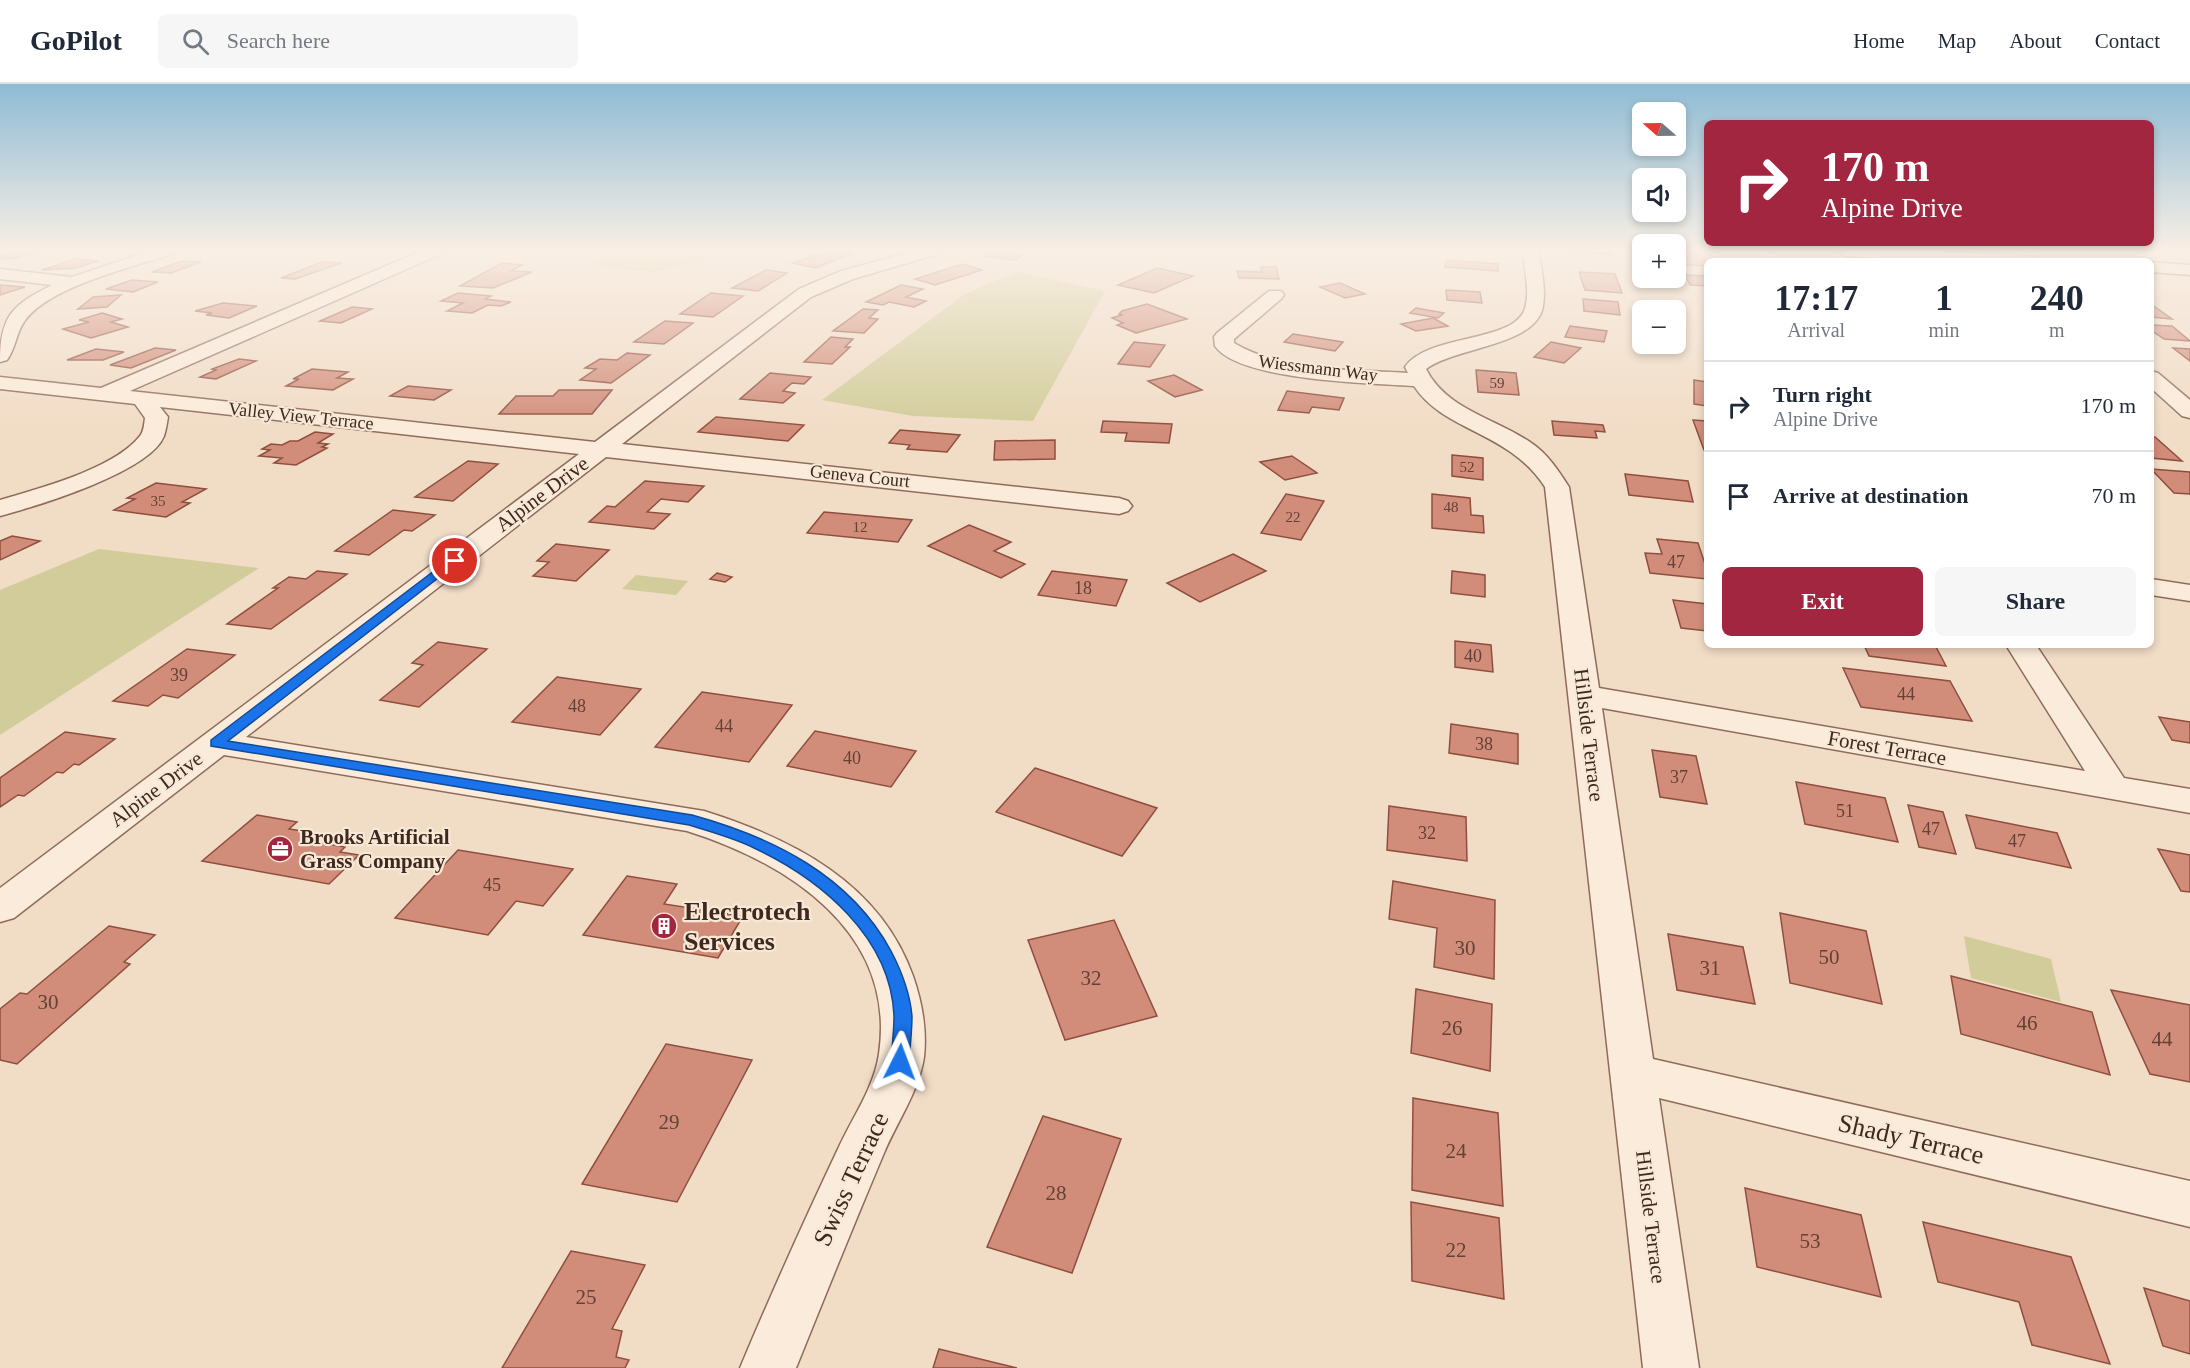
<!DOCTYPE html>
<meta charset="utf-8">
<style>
:root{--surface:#fff;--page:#f6f6f7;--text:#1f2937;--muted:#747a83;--line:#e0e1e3;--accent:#a2263f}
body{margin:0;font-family:"Times New Roman",serif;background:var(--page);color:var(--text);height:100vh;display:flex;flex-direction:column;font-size:22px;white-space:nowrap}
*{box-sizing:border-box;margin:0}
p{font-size:20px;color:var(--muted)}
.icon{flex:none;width:33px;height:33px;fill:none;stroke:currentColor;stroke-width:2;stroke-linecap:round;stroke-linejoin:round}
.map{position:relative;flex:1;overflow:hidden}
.panel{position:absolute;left:1704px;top:174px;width:450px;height:390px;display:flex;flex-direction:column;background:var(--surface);border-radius:9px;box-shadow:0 3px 9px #0003}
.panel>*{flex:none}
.banner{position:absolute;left:1704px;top:36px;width:450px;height:126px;border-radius:9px;box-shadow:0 3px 9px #0003;background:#a2263f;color:#fff;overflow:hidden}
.needle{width:39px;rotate:290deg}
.controls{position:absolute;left:1632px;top:18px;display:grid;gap:12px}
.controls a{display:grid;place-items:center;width:54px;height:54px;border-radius:9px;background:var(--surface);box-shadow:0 3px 9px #0003;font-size:30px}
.pin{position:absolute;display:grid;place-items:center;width:51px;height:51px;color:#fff;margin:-26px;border:3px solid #fff;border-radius:50%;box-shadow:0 2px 6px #0007}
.me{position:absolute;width:66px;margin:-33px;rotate:3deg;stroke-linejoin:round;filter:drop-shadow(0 0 4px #0008)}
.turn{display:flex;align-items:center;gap:21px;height:126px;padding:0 18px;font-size:27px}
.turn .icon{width:78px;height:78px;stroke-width:2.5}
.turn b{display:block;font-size:42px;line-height:51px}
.eta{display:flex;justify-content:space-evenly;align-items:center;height:102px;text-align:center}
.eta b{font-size:36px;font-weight:700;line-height:42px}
.cta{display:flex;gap:12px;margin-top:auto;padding:12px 18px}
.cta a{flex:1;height:69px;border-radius:9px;background:var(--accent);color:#fff;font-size:24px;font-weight:700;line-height:69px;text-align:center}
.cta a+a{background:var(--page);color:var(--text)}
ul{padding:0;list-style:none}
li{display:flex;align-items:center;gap:18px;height:90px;padding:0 18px;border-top:2px solid var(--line)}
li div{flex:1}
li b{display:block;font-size:22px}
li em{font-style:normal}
header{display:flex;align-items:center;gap:36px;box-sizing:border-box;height:84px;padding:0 30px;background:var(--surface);border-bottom:2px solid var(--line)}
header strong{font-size:28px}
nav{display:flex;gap:33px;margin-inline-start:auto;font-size:21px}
.search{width:420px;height:54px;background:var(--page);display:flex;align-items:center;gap:15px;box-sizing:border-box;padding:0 21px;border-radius:9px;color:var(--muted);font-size:22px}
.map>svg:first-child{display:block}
</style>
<header>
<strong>GoPilot</strong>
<div class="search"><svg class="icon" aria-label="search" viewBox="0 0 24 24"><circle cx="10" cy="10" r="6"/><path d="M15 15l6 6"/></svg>Search here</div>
<nav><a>Home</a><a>Map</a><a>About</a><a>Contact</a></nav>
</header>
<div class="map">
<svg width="2190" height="1284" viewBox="0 0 2190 1284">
<rect width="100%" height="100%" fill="#f1dcc6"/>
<g fill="#d1cc99">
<polygon points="613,167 771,167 758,175 705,176 654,188 591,182"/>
<polygon points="1016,188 1105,207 1033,337 913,332 822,316 965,210"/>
<polygon points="99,465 259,484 0,651 0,506"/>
<polygon points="636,491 688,497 676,511 622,505"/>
<polygon points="1964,852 2051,875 2061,918 1971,894"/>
</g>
<g fill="#d28d7a" stroke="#8f4f3e" stroke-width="1.5">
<polygon points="5,167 40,167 15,174 0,175 0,171 11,168"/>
<polygon points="828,167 854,168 816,184 793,179"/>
<polygon points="985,167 1018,167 1014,169 1024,170 1016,176 983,172 990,167"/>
<polygon points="1568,167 1611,167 1613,170 1568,168"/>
<polygon points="1679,168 1711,170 1715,177 1707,177 1707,182 1676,180 1676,174 1682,174"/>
<polygon points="76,175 98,177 76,184 42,186"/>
<polygon points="1446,176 1498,180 1498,187 1445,183"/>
<polygon points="182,177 201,178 171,189 152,188"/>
<polygon points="322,178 342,179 295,195 281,194"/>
<polygon points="502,179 522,181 511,187 532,188 493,204 460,202"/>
<polygon points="963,180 982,186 935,201 915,195"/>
<polygon points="1261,183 1276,183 1279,195 1239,194 1237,187 1262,188"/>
<polygon points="1157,184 1193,192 1154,209 1118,201"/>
<polygon points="766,186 787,189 758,207 732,204"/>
<polygon points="1579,188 1615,190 1622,209 1585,206"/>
<polygon points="1685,191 1707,192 1707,202 1690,201"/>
<polygon points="132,196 158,198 133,208 106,205"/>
<polygon points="1340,199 1365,210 1345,214 1320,203"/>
<polygon points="0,201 25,203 0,211"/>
<polygon points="901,201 923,205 906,213 926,217 914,223 889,218 883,221 866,218"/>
<polygon points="1446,206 1480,208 1482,219 1447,216"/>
<polygon points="458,209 491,212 485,215 511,218 501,222 488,221 472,229 447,227 463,219 441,217"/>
<polygon points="711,209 743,212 713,233 680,230"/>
<polygon points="121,211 107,223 78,225 93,213"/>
<polygon points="1583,215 1618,218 1620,231 1584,227"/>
<polygon points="223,219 257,222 229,234 206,231 212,229 195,227"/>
<polygon points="1147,220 1187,235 1136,249 1117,241 1123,239 1112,234 1122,231 1119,230 1122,227"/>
<polygon points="2151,220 2172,235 2151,233"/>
<polygon points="352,223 372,225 341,239 320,237"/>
<polygon points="1416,224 1444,229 1438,234 1410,229"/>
<polygon points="863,225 878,226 869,234 878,235 864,249 833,247"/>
<polygon points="102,229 122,235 111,238 128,243 91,254 63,245 89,238 79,236"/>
<polygon points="1433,234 1448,242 1416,247 1401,240"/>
<polygon points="665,237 693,239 664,260 634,258"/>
<polygon points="2151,241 2172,242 2190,257 2164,255 2151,246"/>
<polygon points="1570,242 1607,247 1604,258 1565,253"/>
<polygon points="1293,250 1343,258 1335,267 1284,258"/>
<polygon points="831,253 853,255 845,263 850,263 832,280 804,278"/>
<polygon points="1134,258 1165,261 1150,283 1118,280"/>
<polygon points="1551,258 1581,264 1564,279 1534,273"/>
<polygon points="155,264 176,266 131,284 110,281"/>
<polygon points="2173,264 2190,265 2190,277"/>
<polygon points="96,265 124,268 103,276 67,276"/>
<polygon points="627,269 650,271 611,299 580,296 596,285 585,284 600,275 617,276"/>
<polygon points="239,275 256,277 216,295 200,293 216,286 212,285"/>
<polygon points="312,285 348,288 337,294 353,295 333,306 286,302 299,295 293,295"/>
<polygon points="1476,286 1516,289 1519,311 1478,308"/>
<polygon points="770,289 811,293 804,300 792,299 783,307 795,309 783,319 740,315"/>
<polygon points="1174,291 1202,306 1175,313 1148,297"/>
<polygon points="1694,296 1707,298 1707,322 1694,320"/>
<polygon points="408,302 451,306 434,316 390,312"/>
<polygon points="559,306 612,306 592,330 499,330 516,312 553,312"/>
<polygon points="1287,307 1344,314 1339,326 1312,323 1309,329 1278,326"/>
<polygon points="716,333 804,341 788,357 698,348"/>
<polygon points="1693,336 1707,337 1707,366 1704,366"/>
<polygon points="1103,337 1172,340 1169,359 1125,357 1127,349 1101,348"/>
<polygon points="1552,337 1603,341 1605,348 1595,347 1597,354 1554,351"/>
<polygon points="900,346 960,351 947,368 907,365 910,361 889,359"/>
<polygon points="315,348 333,350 318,359 328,360 322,363 327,364 296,381 274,379 282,374 259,372 270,366 262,365 271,360 282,361 290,357 298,357"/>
<polygon points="2151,353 2155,353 2182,377 2151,374"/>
<polygon points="1055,356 1055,375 994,376 995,357"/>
<polygon points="1452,371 1483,374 1483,396 1452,392"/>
<polygon points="1292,372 1317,389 1285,396 1260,378"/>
<polygon points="468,377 498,380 453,417 415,413"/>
<polygon points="2151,385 2190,388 2190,410 2174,409"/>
<polygon points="1625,390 1688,397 1693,418 1629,411"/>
<polygon points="645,397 704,402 688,418 661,415 647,428 670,430 654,445 589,438 607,422 615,423"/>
<polygon points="156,399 206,405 182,418 190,419 166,433 114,426 135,415 127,414"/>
<polygon points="1286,410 1324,417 1301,456 1261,449"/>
<polygon points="1432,410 1470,414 1471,431 1483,432 1484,449 1432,444"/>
<polygon points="393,426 435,431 412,447 404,446 369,471 335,467"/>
<polygon points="824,428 912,436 898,458 807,449"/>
<polygon points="969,441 1011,458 994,467 1025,480 1001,494 928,462"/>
<polygon points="12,452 40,457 0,476 0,457"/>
<polygon points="1657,455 1698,459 1707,486 1707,495 1650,489 1645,469 1662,470"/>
<polygon points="556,460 609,466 576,497 533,492 549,478 537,477"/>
<polygon points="1233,470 1266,487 1200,518 1167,499"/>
<polygon points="317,487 347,490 271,545 227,540 278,504 273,504 289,493 306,495"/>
<polygon points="1052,487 1127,496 1116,522 1038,511"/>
<polygon points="1452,487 1485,491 1485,513 1451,509"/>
<polygon points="717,489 732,493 725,498 710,495"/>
<polygon points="1673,516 1707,520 1707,547 1681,544"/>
<polygon points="1455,557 1491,561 1493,588 1455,583"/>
<polygon points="438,558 487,565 419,623 380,616 423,581 412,579"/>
<polygon points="1864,561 1935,561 1946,582 1869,572"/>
<polygon points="187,565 235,571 178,614 163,611 148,622 113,617"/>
<polygon points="1843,584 1950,597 1972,637 1861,623"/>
<polygon points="557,593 641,605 600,651 512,638"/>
<polygon points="702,608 792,621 749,678 655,663"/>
<polygon points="2159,633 2190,638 2190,659 2172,656"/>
<polygon points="1451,640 1518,650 1518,680 1449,669"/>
<polygon points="815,647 916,667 891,703 787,682"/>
<polygon points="65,648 115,655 79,681 74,680 63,689 57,688 24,712 18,711 0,723 0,694"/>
<polygon points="1652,666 1696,672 1707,720 1660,713"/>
<polygon points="1035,684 1157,724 1122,772 996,728"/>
<polygon points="1796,698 1885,714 1898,758 1805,740"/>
<polygon points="1908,721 1943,728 1956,770 1919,763"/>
<polygon points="1389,722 1466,733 1467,777 1387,766"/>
<polygon points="257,731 297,738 289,745 324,750 316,758 345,763 340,768 359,771 329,800 202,777"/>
<polygon points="1966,731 2057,749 2071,784 1976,764"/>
<polygon points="2158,765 2190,771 2190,808 2181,807"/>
<polygon points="458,766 573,785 543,822 516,817 488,851 395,834"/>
<polygon points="627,792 677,800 664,820 743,832 718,874 583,851"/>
<polygon points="1393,797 1495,816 1494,895 1434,883 1437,844 1389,835"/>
<polygon points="1780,829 1866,847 1882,920 1790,899"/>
<polygon points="1114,836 1157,932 1065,956 1028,856"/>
<polygon points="109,842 155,851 124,878 130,880 17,980 0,976 0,925 20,909 27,910"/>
<polygon points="1668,850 1743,863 1755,920 1677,906"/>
<polygon points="1951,892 2092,928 2110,991 1961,950"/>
<polygon points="1416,905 1492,920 1490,987 1411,969"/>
<polygon points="2111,906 2190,921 2190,998 2150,990"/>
<polygon points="666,960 752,976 677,1118 582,1100"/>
<polygon points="1413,1014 1498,1029 1503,1122 1412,1106"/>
<polygon points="1043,1032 1121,1055 1072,1189 987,1163"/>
<polygon points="1745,1104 1861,1131 1881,1213 1757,1183"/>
<polygon points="1411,1118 1499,1134 1504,1215 1412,1197"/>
<polygon points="1923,1138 2071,1173 2110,1280 2032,1261 2019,1218 1938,1198"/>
<polygon points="571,1167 645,1181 612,1245 622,1247 616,1273 629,1276 625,1284 502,1284"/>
<polygon points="2144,1204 2190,1217 2190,1270 2163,1262"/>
<polygon points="939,1265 1017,1284 933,1284"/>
</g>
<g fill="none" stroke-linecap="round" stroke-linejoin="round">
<g stroke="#8e6c5a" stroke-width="3">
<g id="street">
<path d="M150,167H174L172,170C133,183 47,203 24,238C16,249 16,264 7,276L0,278C0,232 12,221 52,201L0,195V185L72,193Z"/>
<path d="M421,167H443L441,170L130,307L595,358L799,205L841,187L914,167H940L938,170L853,195L811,213L622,360L1119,414L1128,417L1132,422L1128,427L1119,430L606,373L246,653L704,727C793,755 880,799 913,892C922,918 927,945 924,973C919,1007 897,1038 884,1069C854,1140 825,1212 796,1284H740C771,1210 804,1137 838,1065C852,1034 874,1004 879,970C897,848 788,779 687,747L224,671L14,834L0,838V804L579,370L160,323L168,333C167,339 166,346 164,352C150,388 37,422 0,432V416C40,404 114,385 140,352C144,347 144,340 145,334L135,320L0,305V293L101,304Z"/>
<path d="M1523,167H1539C1541,185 1546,204 1543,222C1537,262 1455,263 1426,285C1446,325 1494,334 1530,358C1547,369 1558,386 1569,403L1599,604L2085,687L2006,561H2036L2124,694L2190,705V729L1602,624L1653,975L2190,1097V1143L1659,1014L1699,1284H1643L1545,403C1509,347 1444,348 1414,302C1372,299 1239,297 1215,262L1214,253L1217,249L1269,207H1281L1284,211L1281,215L1234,255V259C1285,289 1351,285 1408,289L1405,283C1428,250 1510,259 1524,227C1531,210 1524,184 1523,167Z"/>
<polygon points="1757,167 1773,167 1780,177 1764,177"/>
<polygon points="2151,287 2158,289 2190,316 2190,334 2182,332 2151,304"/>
<polygon points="2151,495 2190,501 2190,517 2151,511"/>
</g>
</g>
<g stroke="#704d3d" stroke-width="3">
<g id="secondary">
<polygon points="1837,167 1935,167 2032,172 2040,177 1941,177 1845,172"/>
<polygon points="2151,178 2190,181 2190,191 2151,188"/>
</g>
</g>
<use href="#street" fill="#fbebda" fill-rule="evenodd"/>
<use href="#secondary" fill="#fbebda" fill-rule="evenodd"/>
</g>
<linearGradient id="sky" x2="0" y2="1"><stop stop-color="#8ebbd4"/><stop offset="0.48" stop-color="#f9efe5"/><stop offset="1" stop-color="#f9efe5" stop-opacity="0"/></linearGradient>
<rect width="2190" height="347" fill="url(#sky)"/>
<path fill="#1a73e8" stroke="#114b97" stroke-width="1.5" d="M451,474L460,477L228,657L692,731C772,753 850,791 891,867C901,886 910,910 912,932C912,947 910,963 909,978L907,984L900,986L894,984L891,978C892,963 894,947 894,932C891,853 820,795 754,764C734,754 711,748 689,741L211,662V656Z"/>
<defs>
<g id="office-disc" transform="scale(1.35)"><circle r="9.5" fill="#a2263f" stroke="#f8e8d6"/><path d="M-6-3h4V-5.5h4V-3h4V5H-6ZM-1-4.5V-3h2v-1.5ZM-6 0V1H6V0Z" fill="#fff"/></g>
<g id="building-disc" transform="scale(1.35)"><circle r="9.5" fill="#a2263f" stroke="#f8e8d6"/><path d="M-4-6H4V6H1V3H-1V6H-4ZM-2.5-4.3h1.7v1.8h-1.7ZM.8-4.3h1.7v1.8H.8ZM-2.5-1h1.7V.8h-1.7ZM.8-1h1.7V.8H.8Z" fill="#fff"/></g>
</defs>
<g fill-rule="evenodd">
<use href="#office-disc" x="280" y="765"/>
<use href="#building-disc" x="664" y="842"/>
</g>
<g text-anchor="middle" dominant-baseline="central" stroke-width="4.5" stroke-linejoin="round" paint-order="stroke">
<g font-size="15" fill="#634136">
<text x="1497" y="299">59</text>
<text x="1467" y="383">52</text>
<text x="158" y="417">35</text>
<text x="1451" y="423">48</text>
<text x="1293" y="433">22</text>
<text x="860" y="443">12</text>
</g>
<g font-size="18" fill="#3e281f" stroke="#f8e8d6">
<text transform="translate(1318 284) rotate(7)">Wiessmann Way</text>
<text transform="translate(301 332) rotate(6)">Valley View Terrace</text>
<text transform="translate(860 392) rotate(6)">Geneva Court</text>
</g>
<g font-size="18" fill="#634136">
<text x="1676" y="478">47</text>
<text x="1083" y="504">18</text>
<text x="1473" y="572">40</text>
<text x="179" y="591">39</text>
<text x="1906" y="610">44</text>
<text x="577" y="622">48</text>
<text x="724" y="642">44</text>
<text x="1484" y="660">38</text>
<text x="852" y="674">40</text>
<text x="1679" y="693">37</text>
<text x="1845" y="727">51</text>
<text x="1931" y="745">47</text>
<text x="1427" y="749">32</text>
<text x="2017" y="757">47</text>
<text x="492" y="801">45</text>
</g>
<g font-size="21" fill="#3e281f" stroke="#f8e8d6">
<text transform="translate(542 410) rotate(-37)">Alpine Drive</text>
<text transform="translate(1589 651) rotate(83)">Hillside Terrace</text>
<text transform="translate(1887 664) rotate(10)">Forest Terrace</text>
<text transform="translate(156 705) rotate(-37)">Alpine Drive</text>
<text transform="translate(1651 1133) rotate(83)">Hillside Terrace</text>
</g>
<g font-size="21" font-weight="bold" fill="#3e281f" stroke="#f8e8d6" text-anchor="start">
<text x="300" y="753">Brooks Artificial<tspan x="300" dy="24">Grass Company</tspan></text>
</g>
<g font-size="21" fill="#634136">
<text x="1465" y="864">30</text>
<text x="1829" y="873">50</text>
<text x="1710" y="884">31</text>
<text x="1091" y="894">32</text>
<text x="48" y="918">30</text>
<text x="2027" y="939">46</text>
<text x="1452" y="944">26</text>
<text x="2162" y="955">44</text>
<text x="669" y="1038">29</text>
<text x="1456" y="1067">24</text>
<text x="1056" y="1109">28</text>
<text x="1810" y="1157">53</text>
<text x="1456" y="1166">22</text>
<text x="586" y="1213">25</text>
</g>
<g font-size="26" font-weight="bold" fill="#3e281f" stroke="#f8e8d6" text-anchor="start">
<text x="684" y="827">Electrotech<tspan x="684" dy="30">Services</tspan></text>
</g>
<g font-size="26" fill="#3e281f" stroke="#f8e8d6">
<text transform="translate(1911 1055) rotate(13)">Shady Terrace</text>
<text transform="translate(851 1095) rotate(-65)">Swiss Terrace</text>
</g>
</g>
</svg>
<div class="controls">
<a><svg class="needle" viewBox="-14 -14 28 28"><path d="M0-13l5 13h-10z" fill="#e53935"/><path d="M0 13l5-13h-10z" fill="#747a83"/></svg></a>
<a><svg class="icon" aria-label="sound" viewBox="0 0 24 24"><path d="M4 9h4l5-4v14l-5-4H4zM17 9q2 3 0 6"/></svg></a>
<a>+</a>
<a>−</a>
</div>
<div class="pin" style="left:455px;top:477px;background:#d93025"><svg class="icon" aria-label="arrive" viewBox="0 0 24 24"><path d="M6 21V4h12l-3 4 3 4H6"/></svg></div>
<svg class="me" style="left:900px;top:978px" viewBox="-20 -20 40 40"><path d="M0-17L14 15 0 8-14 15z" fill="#1a73e8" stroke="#fff" stroke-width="4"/></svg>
<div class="banner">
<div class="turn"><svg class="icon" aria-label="right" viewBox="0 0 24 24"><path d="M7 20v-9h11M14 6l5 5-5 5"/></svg><div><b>170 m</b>Alpine Drive</div></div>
</div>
<section class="panel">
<div class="eta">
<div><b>17:17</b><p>Arrival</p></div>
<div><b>1</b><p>min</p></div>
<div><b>240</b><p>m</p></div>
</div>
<ul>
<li><svg class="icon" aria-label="right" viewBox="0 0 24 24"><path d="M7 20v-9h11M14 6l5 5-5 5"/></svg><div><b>Turn right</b><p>Alpine Drive</p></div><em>170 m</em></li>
<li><svg class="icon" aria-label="arrive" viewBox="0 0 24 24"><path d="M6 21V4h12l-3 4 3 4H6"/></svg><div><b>Arrive at destination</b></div><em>70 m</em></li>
</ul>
<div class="cta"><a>Exit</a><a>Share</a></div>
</section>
</div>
